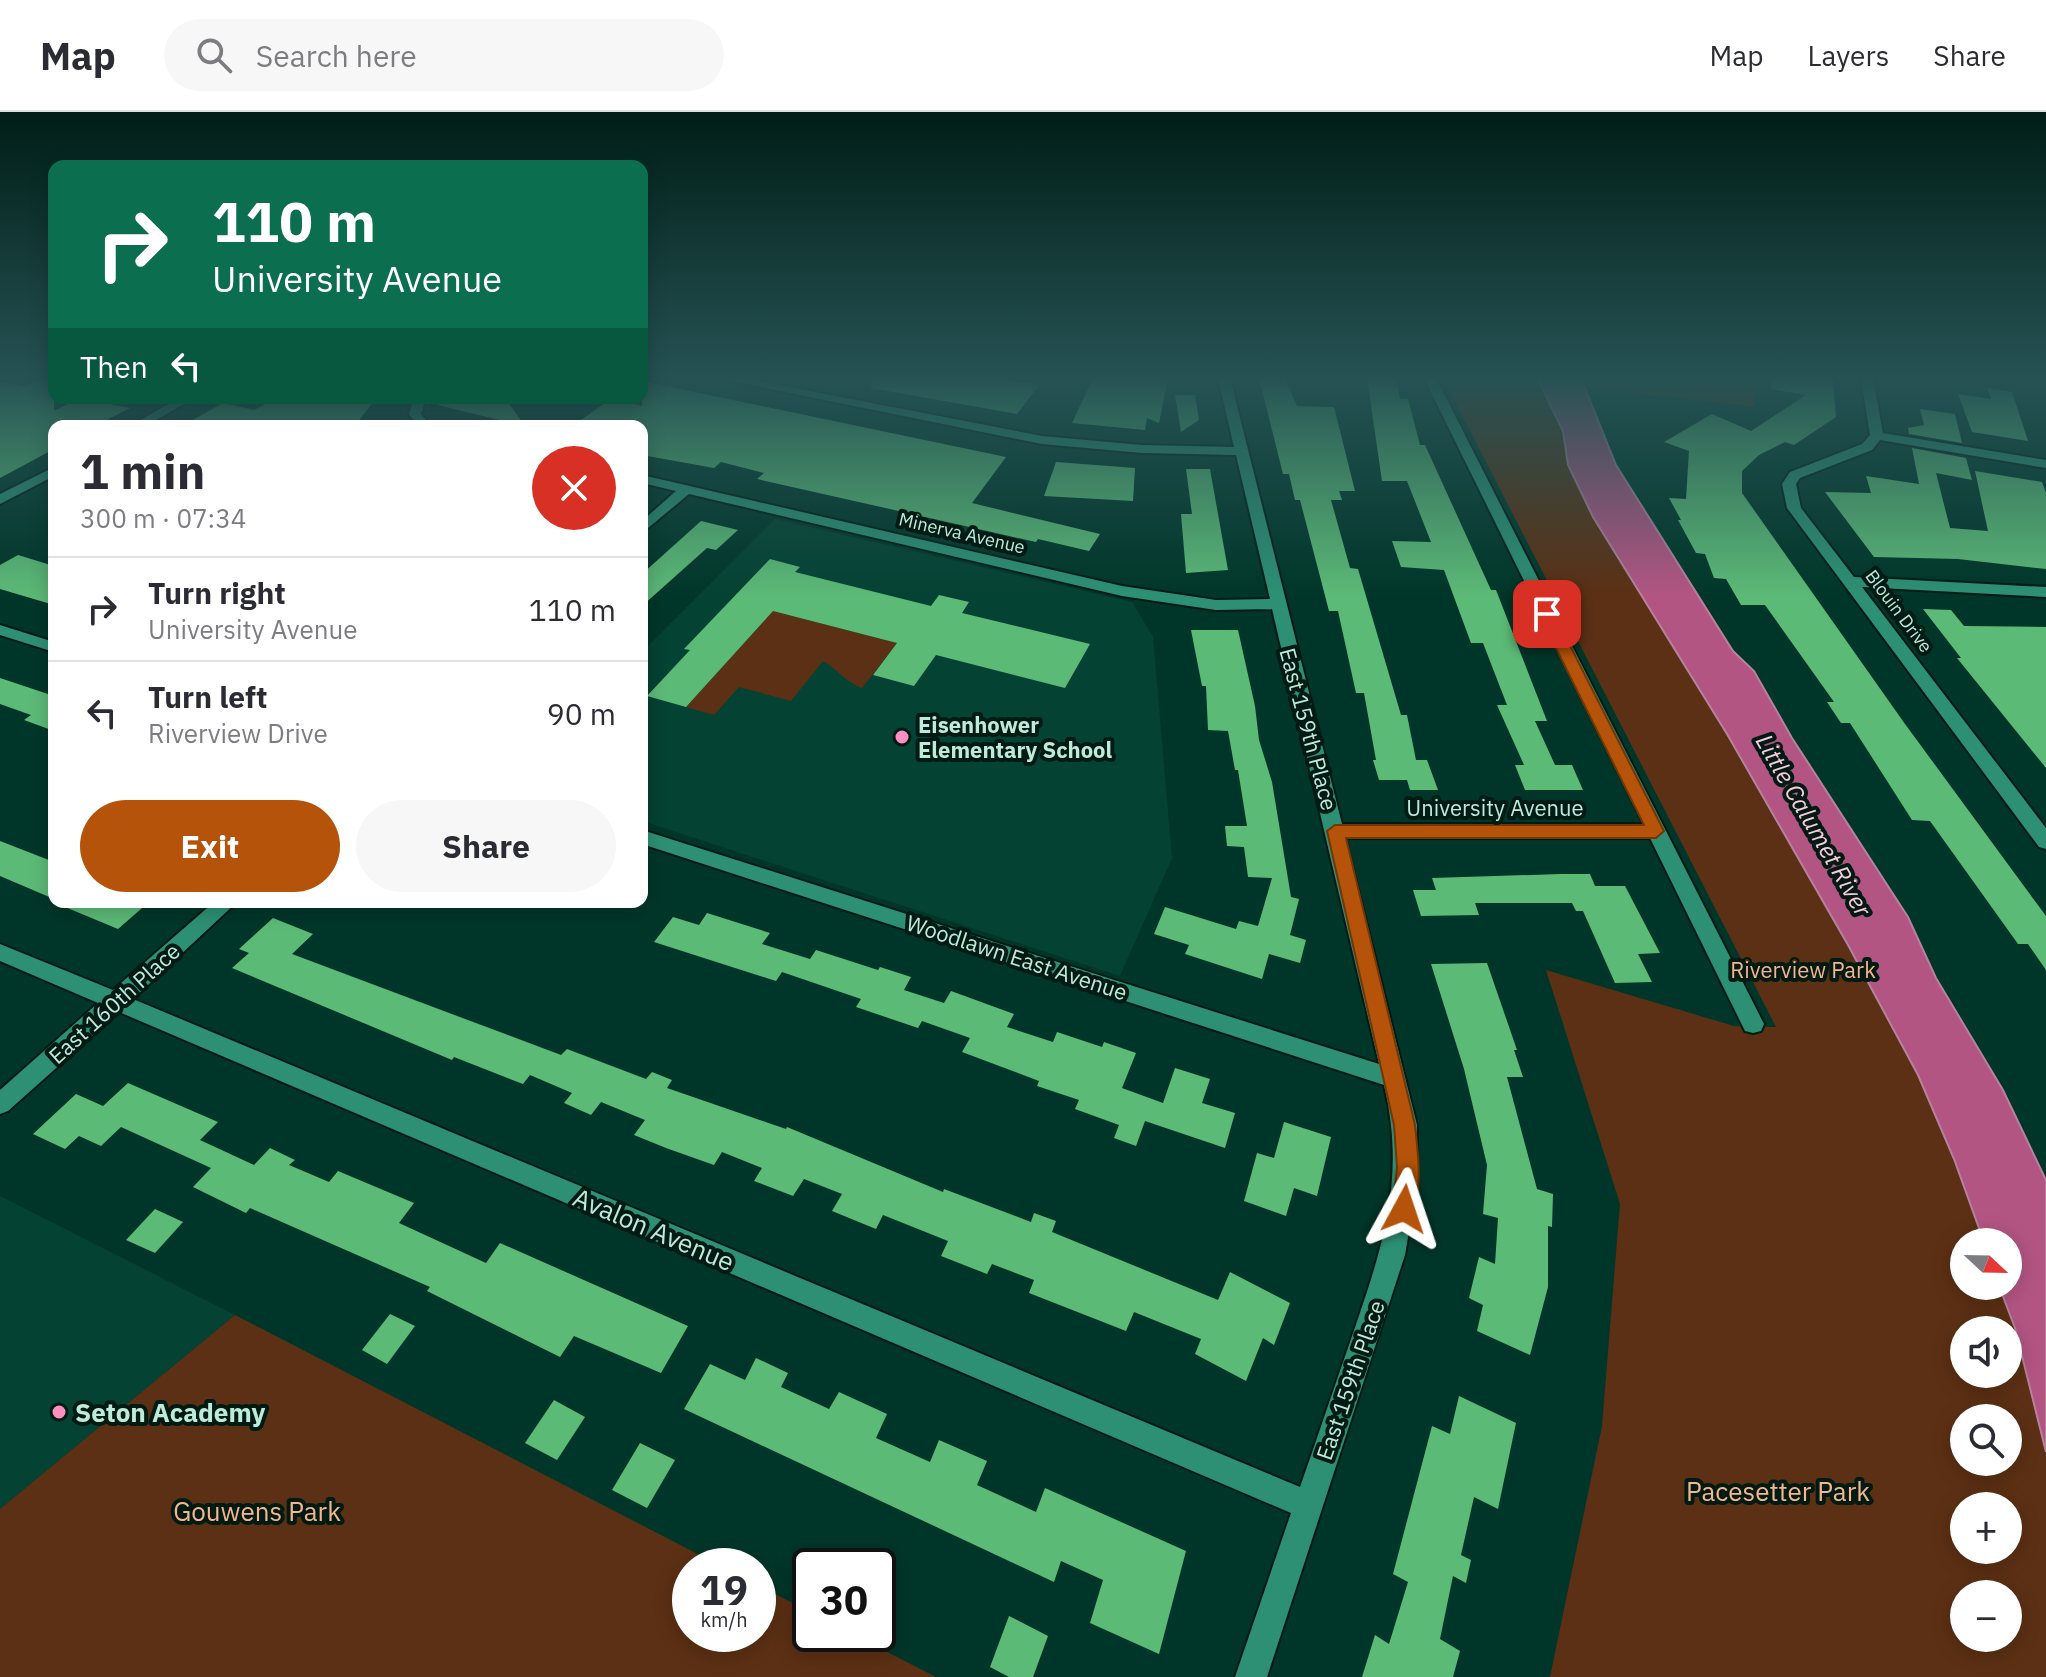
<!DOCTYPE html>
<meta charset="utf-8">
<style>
:root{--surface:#fff;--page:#f7f7f7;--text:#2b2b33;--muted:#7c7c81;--line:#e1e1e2;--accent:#b45309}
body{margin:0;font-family:"IBM Plex Sans",sans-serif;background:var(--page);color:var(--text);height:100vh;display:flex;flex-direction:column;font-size:30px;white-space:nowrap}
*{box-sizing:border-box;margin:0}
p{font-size:26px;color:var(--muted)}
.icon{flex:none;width:44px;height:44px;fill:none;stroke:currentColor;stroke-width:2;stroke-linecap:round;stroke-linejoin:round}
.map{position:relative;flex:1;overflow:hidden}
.panel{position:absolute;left:48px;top:308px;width:600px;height:488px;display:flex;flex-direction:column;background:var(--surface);border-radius:16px;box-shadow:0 4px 20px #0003}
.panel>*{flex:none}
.banner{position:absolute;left:48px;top:48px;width:600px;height:244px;border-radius:16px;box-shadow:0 4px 20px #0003;background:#0b6e4f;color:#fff;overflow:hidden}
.needle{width:52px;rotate:112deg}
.buttons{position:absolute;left:1950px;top:1116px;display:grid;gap:16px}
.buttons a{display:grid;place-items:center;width:72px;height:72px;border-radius:50%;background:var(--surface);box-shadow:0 4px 20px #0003;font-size:40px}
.speed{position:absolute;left:672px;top:1436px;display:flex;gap:16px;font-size:40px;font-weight:700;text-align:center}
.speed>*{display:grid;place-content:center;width:104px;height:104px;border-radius:50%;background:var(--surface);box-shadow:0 4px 20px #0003;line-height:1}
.speed small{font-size:20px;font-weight:400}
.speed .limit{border:4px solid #111;border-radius:12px;background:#fff;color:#111}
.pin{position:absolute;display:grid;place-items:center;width:68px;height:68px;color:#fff;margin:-34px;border-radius:16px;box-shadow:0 4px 12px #0006}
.me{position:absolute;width:88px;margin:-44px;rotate:5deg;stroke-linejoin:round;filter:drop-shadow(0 0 6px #0008)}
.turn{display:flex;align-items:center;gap:28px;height:168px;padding:0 32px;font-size:36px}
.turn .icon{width:104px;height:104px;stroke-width:2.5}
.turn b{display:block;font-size:56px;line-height:68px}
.then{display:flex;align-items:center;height:76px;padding:0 32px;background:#0003;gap:16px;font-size:30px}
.round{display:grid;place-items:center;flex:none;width:84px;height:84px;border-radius:42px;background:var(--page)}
.headline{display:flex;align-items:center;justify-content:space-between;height:136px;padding:0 32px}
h1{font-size:48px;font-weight:800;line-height:60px}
.button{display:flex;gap:16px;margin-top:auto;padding:16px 32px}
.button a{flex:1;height:92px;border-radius:48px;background:var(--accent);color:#fff;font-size:32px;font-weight:800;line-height:92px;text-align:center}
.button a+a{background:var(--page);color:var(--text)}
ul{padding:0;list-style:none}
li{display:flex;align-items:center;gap:24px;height:104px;padding:0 32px;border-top:2px solid var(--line)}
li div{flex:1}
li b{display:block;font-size:30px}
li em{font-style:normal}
header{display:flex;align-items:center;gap:48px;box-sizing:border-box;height:112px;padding:0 40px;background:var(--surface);border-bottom:2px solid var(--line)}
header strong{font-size:38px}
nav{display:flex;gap:44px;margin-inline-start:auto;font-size:28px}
.search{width:560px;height:72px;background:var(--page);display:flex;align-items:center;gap:20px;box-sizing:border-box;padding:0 28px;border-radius:44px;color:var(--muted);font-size:30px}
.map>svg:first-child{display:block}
</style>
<header>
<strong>Map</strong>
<div class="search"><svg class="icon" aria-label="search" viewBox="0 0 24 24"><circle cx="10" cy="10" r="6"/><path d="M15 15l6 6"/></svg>Search here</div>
<nav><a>Map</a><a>Layers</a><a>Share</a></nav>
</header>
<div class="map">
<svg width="2046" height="1565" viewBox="0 0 2046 1565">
<rect width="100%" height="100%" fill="#003629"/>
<g fill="#044233">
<polygon points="775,407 1132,490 1153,525 1172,746 1120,864 642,709 642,540"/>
<polygon points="0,1084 235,1203 0,1397"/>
</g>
<g fill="#5c3014" fill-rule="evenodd">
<path d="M1443,266H1537L1563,319L1568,353L1593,405L1727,622L1848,833L1918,963L1954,1047L1984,1130H1964V1174H1999L2015,1216L2046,1340V1565H1550L1602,1314L1620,1092L1546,858L1734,914L1776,915ZM1964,1218H2008V1262H1964ZM1964,1306H2008V1350H1964ZM1964,1394H2008V1438H1964ZM1964,1482H2008V1526H1964Z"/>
<polygon points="1581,266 1753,266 1755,295 1584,275"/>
<path d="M773,499L897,531L862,576C847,571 837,557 823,549L791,589L739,575L714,603L686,595Z"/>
<polygon points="235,1203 721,1454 690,1454 690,1522 758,1522 758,1473 810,1500 810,1522 852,1522 936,1565 0,1565 0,1397"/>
</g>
<polygon fill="#b35583" stroke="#b6829d" stroke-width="2" points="1537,266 1581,266 1616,353 1733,539 1754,559 1792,626 1908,805 1936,866 2003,978 2046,1068 2046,1340 2015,1216 1999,1174 2008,1174 2008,1130 1984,1130 1954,1047 1918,963 1848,833 1727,622 1593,405 1568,353 1563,319"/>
<g fill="#5cba77">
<polygon points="44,266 54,266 54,299 79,286 130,296 95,314 54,314 54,337 0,366 0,269 25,275"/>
<polygon points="872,266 999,266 1039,273 1017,302 871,276"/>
<polygon points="1093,266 1168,266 1159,311 1147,306 1145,318 1072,311"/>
<polygon points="1259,266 1285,267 1297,294 1334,295 1355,379 1339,379 1342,388 1331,388 1350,456 1358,457 1401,603 1407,603 1416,648 1427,648 1438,678 1410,678 1407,668 1379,668 1373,648 1376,648 1364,581 1356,581 1338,499 1329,499 1300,388 1295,388 1289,362 1283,362"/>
<polygon points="1367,266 1396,266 1400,287 1408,287 1420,333 1425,333 1491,478 1496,478 1547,609 1535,609 1555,653 1572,653 1583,678 1525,678 1515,653 1524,653 1497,593 1507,593 1483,531 1471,531 1444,458 1401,455 1392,429 1431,430 1407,369 1382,369"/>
<polygon points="1772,266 1833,266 1836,305 1794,333 1785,330 1759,343 1742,359 1742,381 1905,612 2046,804 2046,858 2028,832 2018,832 1930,709 1912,708 1850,611 1841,611 1827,590 1834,590 1765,493 1741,493 1726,467 1714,466 1705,442 1696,441 1678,408 1681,408 1669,386 1686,387 1689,339 1664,330 1712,302 1751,319 1806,283 1771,277"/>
<polygon points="642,269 1006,345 972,391 1100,422 1089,439 1038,427 1036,430 757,367 764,361 721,350 714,356 642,343 642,314 573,314 610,287 642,294"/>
<polygon points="1987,276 2012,280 2028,329 1972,320 1958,282 1991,287"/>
<polygon points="1175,283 1195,283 1199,308 1181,320"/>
<polygon points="277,286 309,291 309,286 376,286 355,314 182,314 223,291 254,298"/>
<polygon points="439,286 505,286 525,314 438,293"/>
<polygon points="1920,297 1955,302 1962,331 1909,322 1908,316 1924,313"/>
<polygon points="1912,336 1966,346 1972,368 1936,361 1950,416 1988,419 1975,359 2042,370 2046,381 2046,457 1958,447 1874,445 1825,380 1871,381 1866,364 1919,372"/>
<polygon points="1056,350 1135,356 1133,389 1044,384"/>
<polygon points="1186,357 1210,357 1228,458 1186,461 1181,402 1192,402"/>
<polygon points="701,409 738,418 716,438 707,436 642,494 642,462"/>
<polygon points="18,443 54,454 54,493 0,477 0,453"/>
<polygon points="770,447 800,455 795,460 931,494 939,483 969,490 962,501 1090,532 1065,576 936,543 914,574 873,563 897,531 773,499 686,595 647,584 690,538 684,537"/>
<polygon points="1923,497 1951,498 1964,514 2046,515 2046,656 1957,546 1961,546"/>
<polygon points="1191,518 1238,518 1255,594 1259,628 1272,670 1291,785 1299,787 1290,823 1306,828 1300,851 1269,842 1262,867 1185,842 1189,833 1154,822 1165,795 1236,817 1239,809 1258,814 1272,766 1248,765 1244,735 1227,734 1225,714 1247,714 1238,658 1235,658 1228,619 1208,618 1206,574 1202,574"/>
<polygon points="0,566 54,584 54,619 24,608 31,603 0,592"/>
<polygon points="0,729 54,750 54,787 0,764"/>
<polygon points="1560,762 1590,762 1595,774 1625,774 1660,841 1638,842 1652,870 1615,871 1583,799 1576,799 1572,791 1475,791 1479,803 1421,804 1413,778 1436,778 1432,766"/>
<polygon points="53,790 149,790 118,817"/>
<polygon points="707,801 770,821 762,832 810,847 816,838 878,858 880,855 911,865 904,878 944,891 951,879 1014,902 1007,915 1053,930 1057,920 1102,935 1104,930 1136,941 1122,976 1163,991 1175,956 1210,967 1202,991 1235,1001 1225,1036 1145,1009 1136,1034 1114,1026 1119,1013 1075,997 1079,988 1037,974 1039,969 962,940 970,926 922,909 918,916 856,895 861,887 782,860 776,869 654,830 673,805 699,813"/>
<polygon points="273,806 313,822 292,842 561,943 567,937 646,967 652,960 672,968 667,976 786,1017 787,1015 943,1080 944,1077 1031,1110 1034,1101 1056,1109 1052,1120 1218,1188 1230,1160 1290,1191 1274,1233 1263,1226 1246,1269 1195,1242 1201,1227 1134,1200 1126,1219 1029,1181 1034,1168 992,1152 987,1162 941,1144 948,1129 883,1103 876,1117 832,1099 842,1082 804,1067 793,1084 754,1069 762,1056 722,1040 714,1053 666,1036 634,1023 645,1008 601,990 591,1003 564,991 572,981 530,963 523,972 454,945 452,948 232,856 249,841 239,837"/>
<polygon points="1487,851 1517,938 1514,938 1523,965 1507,965 1537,1077 1553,1082 1552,1115 1548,1114 1548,1175 1530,1243 1477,1219 1483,1193 1469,1186 1479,1145 1495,1152 1498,1106 1483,1102 1487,1053 1464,957 1431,852"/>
<polygon points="128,971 218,1010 200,1028 254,1053 270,1036 295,1048 289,1053 329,1070 338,1059 414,1091 399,1111 486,1151 500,1131 688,1214 661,1261 574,1224 560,1245 427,1179 430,1175 250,1096 246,1101 193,1075 211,1056 121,1015 101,1034 79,1024 65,1037 33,1022 76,982 103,994"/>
<polygon points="1284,1010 1331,1025 1317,1084 1294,1076 1286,1104 1244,1089 1257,1041 1274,1046"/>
<polygon points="155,1097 183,1110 155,1141 126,1128"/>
<polygon points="390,1202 415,1214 387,1252 362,1238"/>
<polygon points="756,1246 788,1261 781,1275 829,1297 839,1280 887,1302 876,1326 930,1350 939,1328 987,1349 977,1373 1036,1400 1045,1376 1186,1439 1159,1542 1090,1511 1103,1468 1061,1449 1054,1470 684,1297 710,1252 745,1268"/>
<polygon points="1459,1284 1516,1311 1498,1397 1474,1385 1461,1443 1471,1448 1466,1471 1453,1464 1440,1527 1460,1539 1453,1565 1362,1565 1375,1523 1389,1532 1408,1470 1393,1462 1432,1314 1450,1322"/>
<polygon points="554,1288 585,1305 557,1348 525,1331"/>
<polygon points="640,1331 675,1348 647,1396 612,1378"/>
<polygon points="1009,1504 1048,1524 1033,1565 1009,1565 990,1555"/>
</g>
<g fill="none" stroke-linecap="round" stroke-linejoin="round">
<g stroke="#001b13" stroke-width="4">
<g id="minor">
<path d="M717,266H742L1042,324L1142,333L1234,335L1218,266H1230L1342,712H1644L1424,266H1436L1764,912L1761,919L1753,921L1745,919L1650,726H1345L1417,1013L1416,1078L1405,1143L1267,1565H1235L1291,1401L119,900L8,999L0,1002V978L98,891L0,849V832L113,878L214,790H237L133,887L1300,1375C1317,1327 1333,1278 1350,1230C1381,1139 1407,1070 1384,973L642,732V718L1379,952L1272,497L1216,498L1122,484L689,382L642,421V409L676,379L642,371V363L1122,474L1216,488L1270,487L1236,343L1142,341L1042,332Z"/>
<polygon points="1861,266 1873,266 1883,321 2046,348 2046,356 1880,328 1872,338 1800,366 1796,372 1801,396 1854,465 2046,475 2046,485 1862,475 2046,716 2046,737 2039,735 1787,396 1782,372 1790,360 1862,332 1870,323"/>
<polygon points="179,286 194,286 146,314 130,314"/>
<polygon points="414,286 426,286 421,302 431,314 418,314 409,302"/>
<polygon points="54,355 54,364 0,392 0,382"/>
<polygon points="0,513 54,530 54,540 0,523"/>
</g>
</g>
<use href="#minor" fill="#2d9075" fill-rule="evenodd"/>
</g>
<linearGradient id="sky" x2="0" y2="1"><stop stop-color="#001e17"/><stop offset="0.55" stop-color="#265254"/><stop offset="1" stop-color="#265254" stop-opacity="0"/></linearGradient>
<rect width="2046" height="485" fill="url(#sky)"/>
<path fill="#b45309" stroke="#753606" stroke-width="2" d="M1547,497L1554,502L1664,719L1656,726H1346L1415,1013C1418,1042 1423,1077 1412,1104L1404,1107L1396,1104L1393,1097L1397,1055L1394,1013L1327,719L1335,713H1644L1539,502Z"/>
<g fill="#fc8fc2" stroke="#001b13" stroke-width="3">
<circle cx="902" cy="625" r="8"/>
<circle cx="59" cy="1300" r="8"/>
</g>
<g text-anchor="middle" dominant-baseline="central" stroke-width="8" stroke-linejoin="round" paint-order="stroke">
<g font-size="18" fill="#beeada" stroke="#001b13">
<text transform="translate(962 421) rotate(13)">Minerva Avenue</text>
<text transform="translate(1899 499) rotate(53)">Blouin Drive</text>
</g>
<g font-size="22" font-weight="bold" fill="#beeada" stroke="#001b13" text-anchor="start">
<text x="918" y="612">Eisenhower<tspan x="918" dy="25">Elementary School</tspan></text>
</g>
<g font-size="22" fill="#beeada" stroke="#001b13">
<text transform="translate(1309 617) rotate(75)">East 159th Place</text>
<text x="1495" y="695">University Avenue</text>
<text transform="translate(1017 845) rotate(18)">Woodlawn East Avenue</text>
<text transform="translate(114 891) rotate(-42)">East 160th Place</text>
<text transform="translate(1350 1268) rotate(-71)">East 159th Place</text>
</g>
<g font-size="22" fill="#f9b48c" stroke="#001b13">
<text x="1803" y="857">Riverview Park</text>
</g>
<g font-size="24" font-style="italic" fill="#fdc9df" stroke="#001b13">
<text transform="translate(1814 713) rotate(60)">Little Calumet River</text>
</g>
<g font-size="26" fill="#beeada" stroke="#001b13">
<text transform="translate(654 1117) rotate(23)">Avalon Avenue</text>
</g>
<g font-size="26" font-weight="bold" fill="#beeada" stroke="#001b13" text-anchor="start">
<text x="75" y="1300">Seton Academy</text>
</g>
<g font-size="26" fill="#f9b48c" stroke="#001b13">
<text x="1778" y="1379">Pacesetter Park</text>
<text x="257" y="1399">Gouwens Park</text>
</g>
</g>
</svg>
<div class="buttons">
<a><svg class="needle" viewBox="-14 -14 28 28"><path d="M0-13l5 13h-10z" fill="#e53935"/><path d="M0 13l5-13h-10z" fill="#7c7c81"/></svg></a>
<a><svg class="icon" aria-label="sound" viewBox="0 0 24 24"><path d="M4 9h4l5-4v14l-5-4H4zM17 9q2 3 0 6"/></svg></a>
<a><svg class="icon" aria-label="search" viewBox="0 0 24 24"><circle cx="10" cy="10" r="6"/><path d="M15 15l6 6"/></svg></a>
<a>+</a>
<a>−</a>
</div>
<div class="speed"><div>19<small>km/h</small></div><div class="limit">30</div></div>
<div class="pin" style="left:1547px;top:502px;background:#d93025"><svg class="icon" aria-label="arrive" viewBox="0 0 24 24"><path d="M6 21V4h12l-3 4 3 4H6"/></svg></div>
<svg class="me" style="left:1404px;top:1097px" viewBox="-20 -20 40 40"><path d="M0-17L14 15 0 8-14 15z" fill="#b45309" stroke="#fff" stroke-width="4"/></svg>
<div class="banner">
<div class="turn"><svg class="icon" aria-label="right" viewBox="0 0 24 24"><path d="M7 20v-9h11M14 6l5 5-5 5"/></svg><div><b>110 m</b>University Avenue</div></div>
<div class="then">Then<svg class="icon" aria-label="left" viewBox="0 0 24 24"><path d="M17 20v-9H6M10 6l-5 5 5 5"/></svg></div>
</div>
<section class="panel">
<div class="headline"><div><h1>1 min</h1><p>300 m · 07:34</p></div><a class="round" style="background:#d93025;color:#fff"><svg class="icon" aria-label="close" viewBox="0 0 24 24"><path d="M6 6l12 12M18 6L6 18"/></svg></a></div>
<ul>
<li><svg class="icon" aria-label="right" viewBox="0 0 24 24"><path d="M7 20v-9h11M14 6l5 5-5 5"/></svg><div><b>Turn right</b><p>University Avenue</p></div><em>110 m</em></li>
<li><svg class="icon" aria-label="left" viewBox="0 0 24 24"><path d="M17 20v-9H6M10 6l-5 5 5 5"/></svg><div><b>Turn left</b><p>Riverview Drive</p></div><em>90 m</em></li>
</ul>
<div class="button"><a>Exit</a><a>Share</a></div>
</section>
</div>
